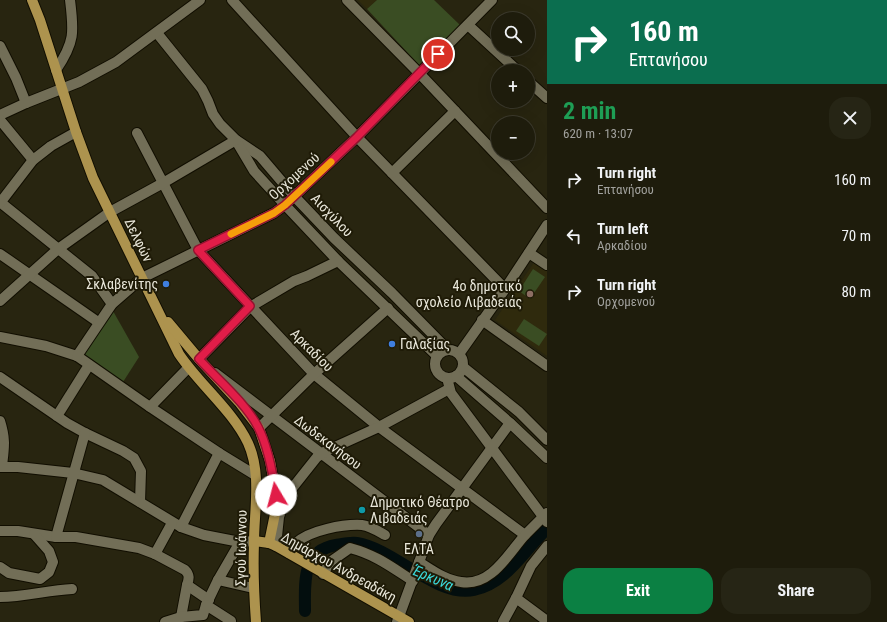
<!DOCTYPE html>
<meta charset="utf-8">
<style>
:root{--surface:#1e1c0c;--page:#262515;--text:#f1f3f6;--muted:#a1a19d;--line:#3c3a2d;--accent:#0b8043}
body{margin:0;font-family:"Roboto Condensed",sans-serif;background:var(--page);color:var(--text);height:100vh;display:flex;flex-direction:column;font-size:15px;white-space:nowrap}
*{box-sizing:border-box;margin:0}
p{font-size:13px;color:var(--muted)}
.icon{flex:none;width:22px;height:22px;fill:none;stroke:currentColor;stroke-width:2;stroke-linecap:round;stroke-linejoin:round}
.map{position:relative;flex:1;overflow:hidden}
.drawer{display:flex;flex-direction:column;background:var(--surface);width:340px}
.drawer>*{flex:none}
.guide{background:#0b6e4f;color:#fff;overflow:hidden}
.fabs{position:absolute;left:491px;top:12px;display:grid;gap:8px}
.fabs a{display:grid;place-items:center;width:44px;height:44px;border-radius:50%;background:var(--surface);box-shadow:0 4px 16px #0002,0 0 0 1px var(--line);font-size:20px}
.pin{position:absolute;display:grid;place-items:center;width:34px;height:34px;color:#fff;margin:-17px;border:2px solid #fff;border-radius:50%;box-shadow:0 1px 4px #0007}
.me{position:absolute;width:44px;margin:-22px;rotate:352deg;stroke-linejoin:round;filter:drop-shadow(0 0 3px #0008)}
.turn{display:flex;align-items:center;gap:14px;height:84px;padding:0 16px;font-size:18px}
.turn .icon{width:52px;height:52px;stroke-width:2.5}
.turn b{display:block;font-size:28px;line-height:34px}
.round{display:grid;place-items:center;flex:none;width:42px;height:42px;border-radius:16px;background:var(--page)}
.summary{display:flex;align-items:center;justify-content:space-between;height:68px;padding:0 16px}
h1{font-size:24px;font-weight:700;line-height:30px;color:#1e9e55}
.primary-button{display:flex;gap:8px;margin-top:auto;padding:8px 16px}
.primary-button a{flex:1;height:46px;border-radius:16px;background:var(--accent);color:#fff;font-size:16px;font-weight:700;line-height:46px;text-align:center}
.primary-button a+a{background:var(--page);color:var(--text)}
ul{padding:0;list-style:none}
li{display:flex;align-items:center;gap:12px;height:56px;padding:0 16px}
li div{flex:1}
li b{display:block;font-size:15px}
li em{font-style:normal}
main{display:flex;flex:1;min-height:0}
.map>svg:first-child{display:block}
</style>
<main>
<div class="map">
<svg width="547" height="622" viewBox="0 0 547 622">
<rect width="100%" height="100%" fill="#282510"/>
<g fill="#2f2a0d">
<polygon points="358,0 377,0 367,9"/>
<polygon points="535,261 547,268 547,356 495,320"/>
</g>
<g fill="#3a4d23">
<polygon points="377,0 434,0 460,25 419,65 367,9"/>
<polygon points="533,269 545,277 530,299 519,291"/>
<polygon points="113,311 139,357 123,382 82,353 99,326"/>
<polygon points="524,319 547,334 539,346 516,331"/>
</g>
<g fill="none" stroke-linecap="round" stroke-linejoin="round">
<path stroke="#030e0e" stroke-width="12" d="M305,611C305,583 301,551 336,545C342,544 350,542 357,543C394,549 437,598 474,590C508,582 523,551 547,529"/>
<g stroke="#110e00" stroke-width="12">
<g id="minor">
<polyline points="232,0 357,137 505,289"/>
<polyline points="347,0 419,73 547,208"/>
<polyline points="468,25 518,71"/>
<polyline points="157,33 202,89 208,101 213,114 220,124 236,140 260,156 295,197 334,238 392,293 448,350"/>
<polyline points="0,46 16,78 26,103"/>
<path d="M56,70C75,42 74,32 70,0"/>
<polyline points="528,81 547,98"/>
<polyline points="0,115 26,103 79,82 116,62 200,0"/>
<polyline points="0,120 33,160"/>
<polyline points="137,133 198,250 314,374 379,427 525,535"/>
<polyline points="238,144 254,171 285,205 338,261 437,356"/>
<polyline points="392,173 455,111"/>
<polyline points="0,202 92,276 112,304"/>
<polyline points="0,203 33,160 51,146 76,132"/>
<polyline points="529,253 547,265"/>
<polyline points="0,254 98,322"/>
<polyline points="0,301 58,249 110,212 163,183 236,140"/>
<polyline points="482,320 547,366"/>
<polyline points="0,337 46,346 77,356 150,407 219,453 255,475"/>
<circle cx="449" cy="364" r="14"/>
<polyline points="459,354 505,289 547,225"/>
<polyline points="77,356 112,304 142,278 274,213 285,205 357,137 492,0"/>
<polyline points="199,359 250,307 294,281 307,276 338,261"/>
<polyline points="463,367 519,412 547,440"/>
<polyline points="215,373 429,535"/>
<polyline points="456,376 510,423 547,458"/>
<polyline points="0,377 67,423 85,433 123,451 134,458 141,471 140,502"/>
<polyline points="447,378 451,393 547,522"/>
<polyline points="150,407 188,368"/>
<polyline points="57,416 89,365"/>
<path d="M0,421C6,440 4,448 2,466"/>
<polyline points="259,428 314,374 388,308"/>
<polyline points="0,467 18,467 73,473 103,480 181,527 204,535 240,542 254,541"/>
<polyline points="181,527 219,453"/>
<path d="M0,531H18L56,537H76L139,548L155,554L185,570C190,575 189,579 187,585L209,600"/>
<polyline points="56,537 85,433"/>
<polyline points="276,546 279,517 286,496 317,457 326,451 379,427 449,389"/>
<path d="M289,553C291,550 293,546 296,543C310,530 344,524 362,525C370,526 378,531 385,535"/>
<polyline points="155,554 172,523"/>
<path d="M419,562C432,570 445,580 461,582C491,587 508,554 525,535C532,528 540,520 547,513"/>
<polyline points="0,567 9,573 40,579 49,572 53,562 49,551 34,534"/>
<path d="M323,574L330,562L350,548C376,555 390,566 413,581"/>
<polyline points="218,580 253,588"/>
<path d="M0,597C25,597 48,590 72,589"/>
<polyline points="516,598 547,621"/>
<polyline points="181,617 187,585"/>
<polyline points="231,621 206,605 218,580 240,542"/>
<polyline points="165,622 181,617 203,615 206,605"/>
<polyline points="397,622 429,535 436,524 510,423"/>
<polyline points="503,622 516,598 531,566 547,546"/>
</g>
</g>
<g stroke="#110e00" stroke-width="12">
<g id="major">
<path d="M32,0L40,20L76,132L93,178L179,354C199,384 233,411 248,443C262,474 254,510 254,543C253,569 254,595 256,622"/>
<polyline points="168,322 199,359 239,402 259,428 270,461 276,495 276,509 269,543"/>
<polyline points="254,541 269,543 276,546 409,622"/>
</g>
</g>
<use href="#minor" stroke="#726e57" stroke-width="10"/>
<use href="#major" stroke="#ad934e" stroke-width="10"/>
</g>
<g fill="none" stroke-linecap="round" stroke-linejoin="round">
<g stroke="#92132f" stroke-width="10">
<path id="route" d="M276,495C273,474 268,446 258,427C245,402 218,380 199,359L250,306L198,250L274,213L285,205L357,137L438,54"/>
</g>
<use href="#route" stroke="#e11d48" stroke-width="7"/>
<polyline stroke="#f59e0b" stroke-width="7" points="231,234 274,213 285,205 331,162"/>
</g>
<g fill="#3f7fe0" stroke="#1f1b07" stroke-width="1.5">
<circle cx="166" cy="284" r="4"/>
<circle cx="392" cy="344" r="4"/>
</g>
<circle fill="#8d6e63" stroke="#1f1b07" stroke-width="1.5" cx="530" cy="294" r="4"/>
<circle fill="#0f9aa8" stroke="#1f1b07" stroke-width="1.5" cx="362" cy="510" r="4"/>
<circle fill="#5c6f8a" stroke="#1f1b07" stroke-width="1.5" cx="419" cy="534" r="4"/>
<g text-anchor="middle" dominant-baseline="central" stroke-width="4" stroke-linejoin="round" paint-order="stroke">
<g font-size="14" fill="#eae8db" stroke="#1f1b07">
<text transform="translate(294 176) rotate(-42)">Ορχομενού</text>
<text transform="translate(332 215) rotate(46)">Αισχύλου</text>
<text transform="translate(139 240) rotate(64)">Δελφών</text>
<text transform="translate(312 350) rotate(45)">Αρκαδίου</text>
<text transform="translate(328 442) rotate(37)">Δωδεκανήσου</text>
<text transform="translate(241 548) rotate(-89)">Σγού Ιωάννου</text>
<text transform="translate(339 567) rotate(29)">Δημάρχου Ανδρεαδάκη</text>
</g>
<g font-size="14" fill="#eae8db" stroke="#1f1b07" text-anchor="end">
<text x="158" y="284">Σκλαβενίτης</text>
<text x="522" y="286">4ο δημοτικό<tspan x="522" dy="16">σχολείο Λιβαδειάς</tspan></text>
<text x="400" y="344" text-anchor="start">Γαλαξίας</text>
<text x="370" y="502" text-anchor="start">Δημοτικό Θέατρο<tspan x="370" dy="16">Λιβαδειάς</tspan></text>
<text x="419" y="549" text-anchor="middle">ΕΛΤΑ</text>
</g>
<g font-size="15" font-style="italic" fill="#3bdadc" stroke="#1f1b07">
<text transform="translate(433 578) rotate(23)">Έρκυνα</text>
</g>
</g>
</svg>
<div class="fabs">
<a><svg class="icon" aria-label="search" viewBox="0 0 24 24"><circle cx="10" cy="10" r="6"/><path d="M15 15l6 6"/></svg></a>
<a>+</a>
<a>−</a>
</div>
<div class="pin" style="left:438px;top:54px;background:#d93025"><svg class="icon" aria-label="arrive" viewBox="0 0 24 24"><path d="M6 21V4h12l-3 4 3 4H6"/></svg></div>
<svg class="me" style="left:276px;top:495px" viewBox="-20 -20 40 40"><circle r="19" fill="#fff"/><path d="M0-13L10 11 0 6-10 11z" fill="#e11d48"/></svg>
</div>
<section class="drawer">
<div class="guide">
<div class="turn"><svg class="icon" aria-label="right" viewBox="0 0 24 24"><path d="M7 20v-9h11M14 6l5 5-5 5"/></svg><div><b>160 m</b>Επτανήσου</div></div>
</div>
<div class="summary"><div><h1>2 min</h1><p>620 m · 13:07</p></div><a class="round"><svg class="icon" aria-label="close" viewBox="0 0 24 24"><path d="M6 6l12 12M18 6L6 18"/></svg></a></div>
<ul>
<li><svg class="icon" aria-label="right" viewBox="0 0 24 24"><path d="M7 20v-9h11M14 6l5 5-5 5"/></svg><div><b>Turn right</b><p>Επτανήσου</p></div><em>160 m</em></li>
<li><svg class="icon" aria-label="left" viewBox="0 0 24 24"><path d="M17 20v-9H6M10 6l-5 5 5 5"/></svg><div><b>Turn left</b><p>Αρκαδίου</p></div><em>70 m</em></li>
<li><svg class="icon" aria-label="right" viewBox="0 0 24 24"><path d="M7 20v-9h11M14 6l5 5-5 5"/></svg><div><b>Turn right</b><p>Ορχομενού</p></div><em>80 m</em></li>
</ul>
<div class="primary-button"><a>Exit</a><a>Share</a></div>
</section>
</main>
